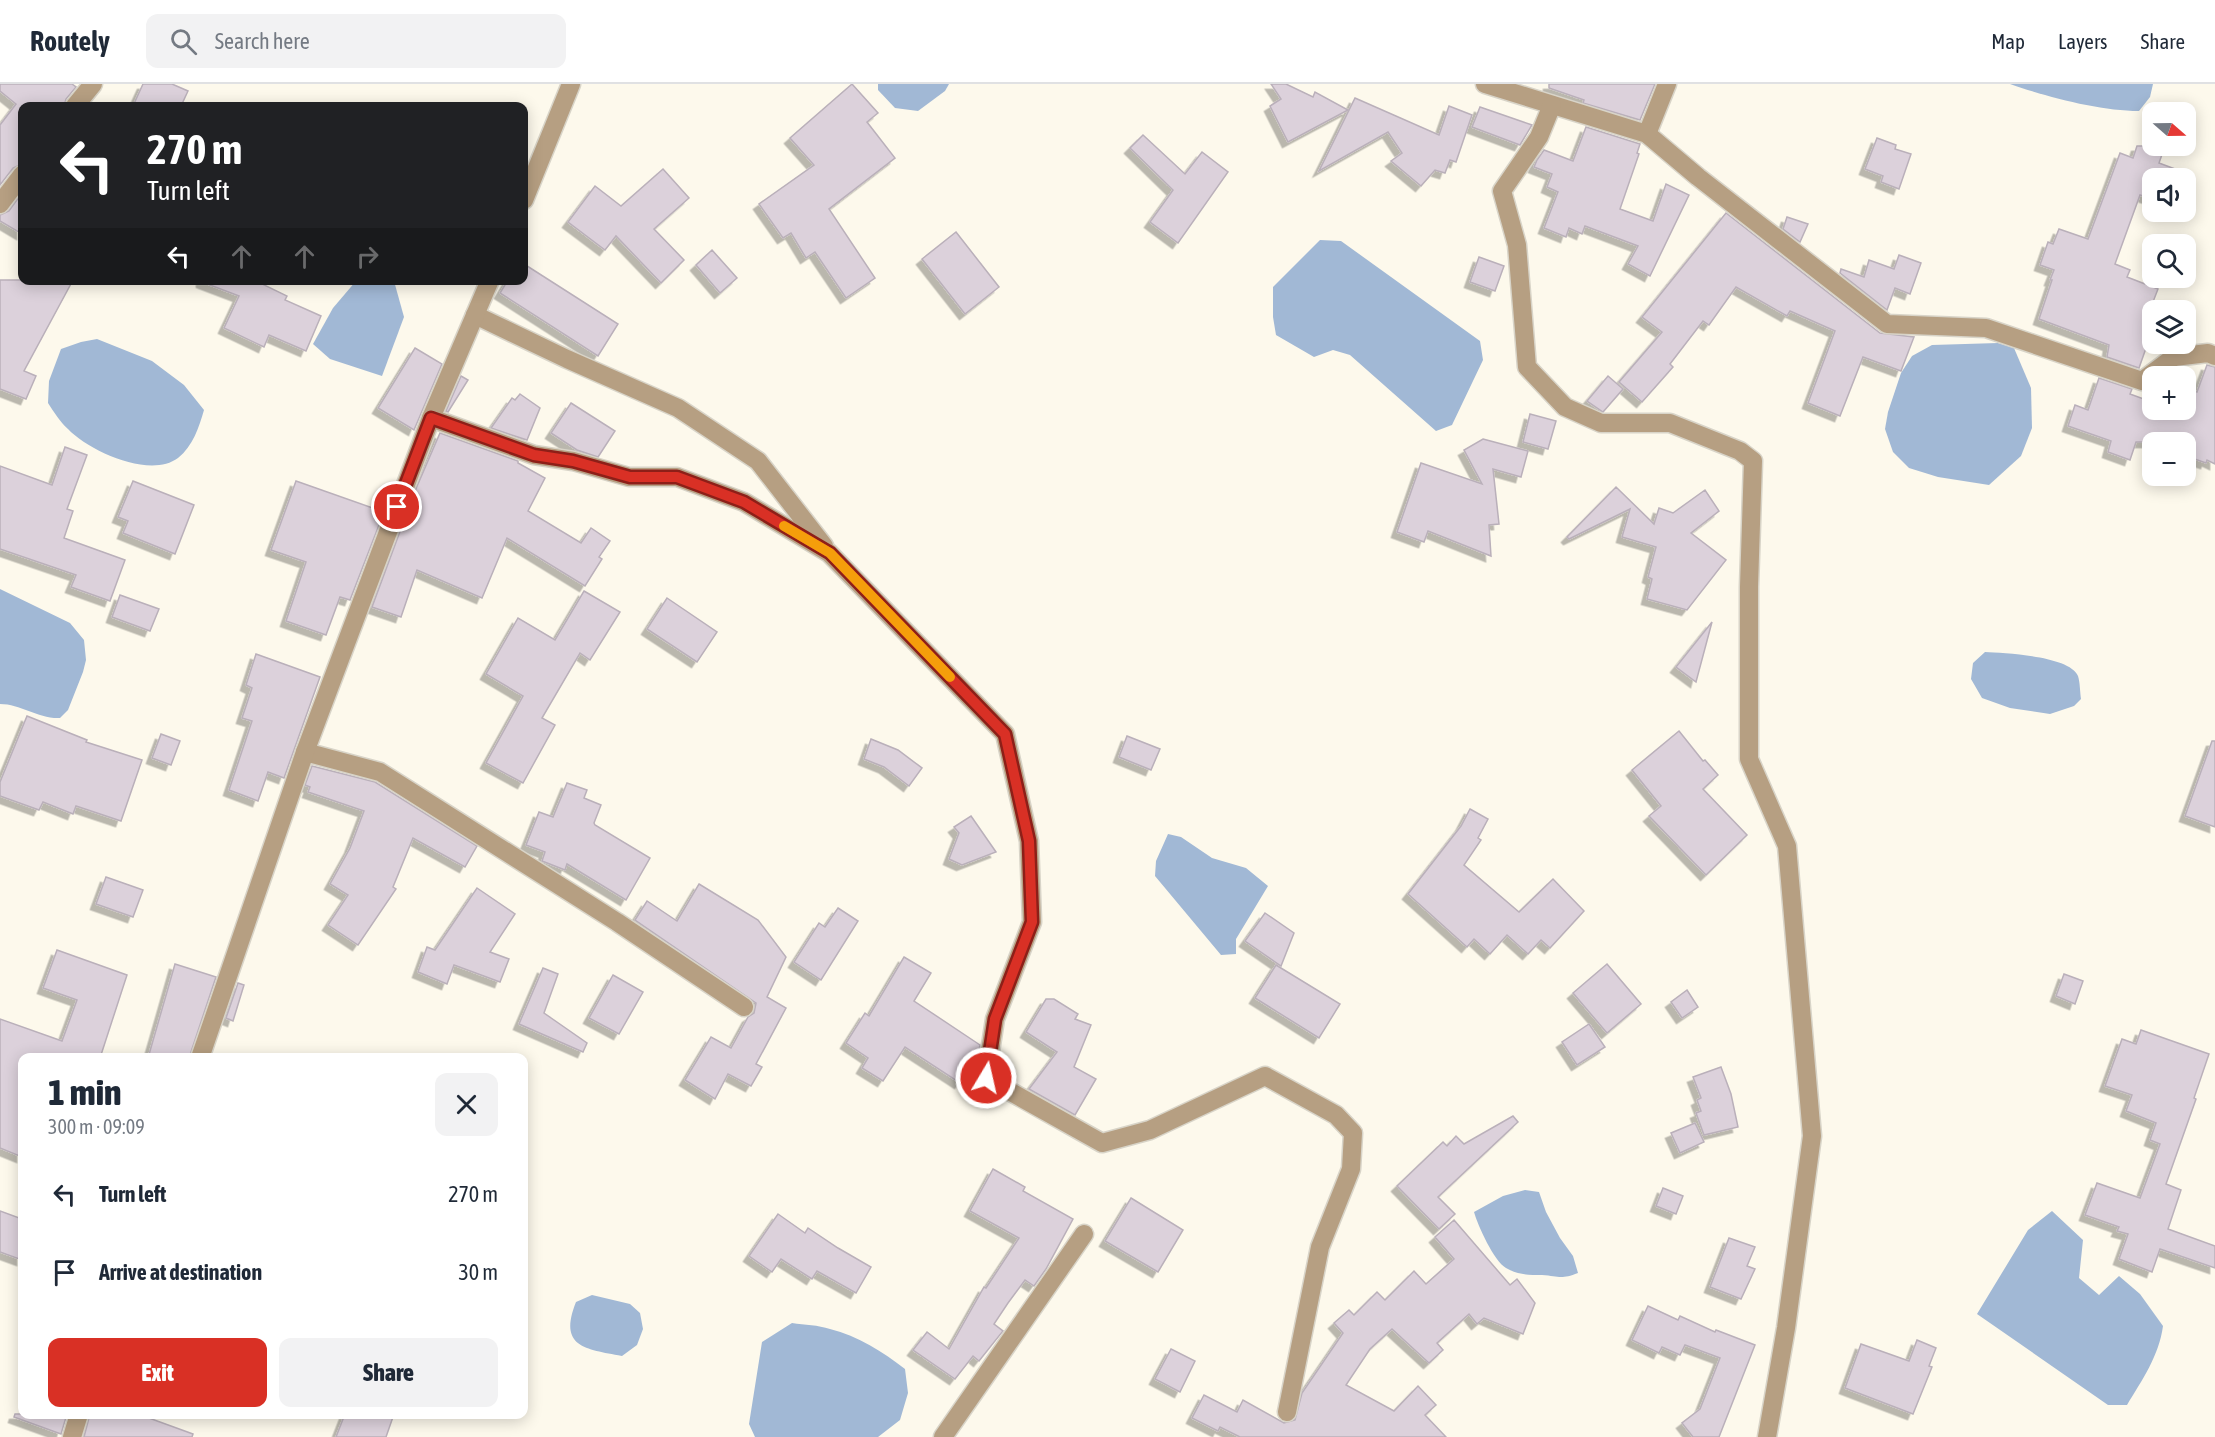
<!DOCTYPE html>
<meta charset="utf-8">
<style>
:root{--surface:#fff;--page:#f2f2f3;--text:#1f2937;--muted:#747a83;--line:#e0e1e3;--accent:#d93025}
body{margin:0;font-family:"Asap Condensed",sans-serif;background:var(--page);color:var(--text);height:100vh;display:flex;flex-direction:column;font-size:22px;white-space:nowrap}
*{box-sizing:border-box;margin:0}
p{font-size:20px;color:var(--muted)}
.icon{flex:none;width:33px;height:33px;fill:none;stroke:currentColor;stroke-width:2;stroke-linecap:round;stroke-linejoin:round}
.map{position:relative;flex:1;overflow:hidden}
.details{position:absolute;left:18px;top:969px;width:510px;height:366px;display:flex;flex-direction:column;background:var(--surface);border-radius:12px;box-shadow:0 3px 15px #0003}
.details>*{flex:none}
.hud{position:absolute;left:18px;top:18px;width:510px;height:183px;border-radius:12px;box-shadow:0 3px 15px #0003;background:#202124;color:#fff;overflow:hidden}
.needle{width:39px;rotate:110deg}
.fabs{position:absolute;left:2142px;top:18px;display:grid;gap:12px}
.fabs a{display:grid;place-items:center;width:54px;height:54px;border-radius:12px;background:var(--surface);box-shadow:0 3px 15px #0003;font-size:30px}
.pin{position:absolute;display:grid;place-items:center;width:51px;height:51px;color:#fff;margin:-26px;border:3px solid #fff;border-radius:50%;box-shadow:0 2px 6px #0007}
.me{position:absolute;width:66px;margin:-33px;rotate:9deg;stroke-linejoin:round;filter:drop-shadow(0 0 4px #0008)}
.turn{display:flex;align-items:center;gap:21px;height:126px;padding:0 30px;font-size:27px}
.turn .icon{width:78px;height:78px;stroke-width:2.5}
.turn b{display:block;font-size:42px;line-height:51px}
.lanes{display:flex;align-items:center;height:57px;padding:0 30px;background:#0003;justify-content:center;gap:30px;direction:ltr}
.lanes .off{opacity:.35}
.round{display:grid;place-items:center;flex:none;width:63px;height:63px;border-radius:12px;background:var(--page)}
.head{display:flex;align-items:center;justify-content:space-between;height:102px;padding:0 30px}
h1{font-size:36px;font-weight:800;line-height:45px}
.cta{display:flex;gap:12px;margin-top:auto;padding:12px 30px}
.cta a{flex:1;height:69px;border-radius:12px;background:var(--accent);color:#fff;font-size:24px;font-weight:800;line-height:69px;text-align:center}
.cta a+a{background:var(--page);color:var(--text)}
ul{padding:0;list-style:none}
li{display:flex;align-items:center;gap:18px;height:78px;padding:0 30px}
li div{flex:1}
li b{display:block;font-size:22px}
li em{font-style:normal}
header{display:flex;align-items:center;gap:36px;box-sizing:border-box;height:84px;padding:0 30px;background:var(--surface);border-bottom:2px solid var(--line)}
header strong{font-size:28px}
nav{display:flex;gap:33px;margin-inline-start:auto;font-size:21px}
.search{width:420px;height:54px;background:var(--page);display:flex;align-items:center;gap:15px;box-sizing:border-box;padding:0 21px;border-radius:12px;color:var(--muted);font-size:22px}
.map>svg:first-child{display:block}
</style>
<header>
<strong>Routely</strong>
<div class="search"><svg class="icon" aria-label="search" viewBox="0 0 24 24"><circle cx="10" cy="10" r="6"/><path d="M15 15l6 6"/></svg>Search here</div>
<nav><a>Map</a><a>Layers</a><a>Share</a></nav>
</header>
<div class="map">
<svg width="2215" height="1353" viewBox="0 0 2215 1353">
<defs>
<filter id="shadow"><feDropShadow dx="-5.5" dy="5.5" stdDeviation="0" flood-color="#0004"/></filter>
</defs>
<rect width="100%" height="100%" fill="#fdf9ec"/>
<g fill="#a1b8d5">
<polygon points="878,0 949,0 945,7 918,27 895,24 878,6"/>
<path d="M2010,0H2153L2150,13L2139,27C2100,27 2047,13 2010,0Z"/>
<polygon points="1320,156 1341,157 1480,257 1483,276 1452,341 1436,347 1350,271 1333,266 1314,273 1276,251 1273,233 1273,203"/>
<polygon points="356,197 394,197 404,233 382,292 330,275 313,260 333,224"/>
<path d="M97,255L152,277L184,301L204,326C199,343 193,362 178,374C150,395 89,367 68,345C60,338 54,328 48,319L49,297L61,265L81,258Z"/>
<polygon points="1998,259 2014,264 2031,304 2032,344 2021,372 1989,401 1938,393 1909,384 1893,368 1885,345 1888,328 1901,289 1912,272 1932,261"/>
<path d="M0,505L70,539L84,556L86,576L83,588L68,626L60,634C38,635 21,620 0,620Z"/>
<path d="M1985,568C2005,569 2070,572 2078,592C2080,598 2080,608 2081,615L2074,622L2050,630L2010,624L1982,614L1971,595L1973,579Z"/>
<polygon points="1168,750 1181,753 1212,774 1246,784 1268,802 1236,855 1236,870 1221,871 1155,792 1156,777"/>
<path d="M1525,1106L1539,1108L1546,1128L1560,1154L1573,1172L1578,1189C1560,1196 1559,1192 1542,1191C1529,1191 1518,1191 1506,1184C1494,1177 1478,1142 1474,1128L1503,1112Z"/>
<path d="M2052,1127L2083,1156L2079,1194L2099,1211L2119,1192L2140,1210L2163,1242C2159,1272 2142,1296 2127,1321H2108L1977,1230L2028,1146Z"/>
<path d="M592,1211L630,1220L640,1229L643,1245L637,1261L622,1272C585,1265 558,1263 576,1218Z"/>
<path d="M792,1239C805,1241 818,1241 830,1245C858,1252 883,1268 905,1285L908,1309L900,1336L878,1353H755L749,1340L762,1258Z"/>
</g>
<g fill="#dcd1db" stroke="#bab0ba" stroke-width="1.5" filter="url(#shadow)">
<polygon points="0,0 72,0 76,3 66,15 64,22 22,22 22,80 13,84 0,101 0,41 16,20 0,7"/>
<polygon points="143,0 172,0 188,7 181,22 133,22"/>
<polygon points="852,0 878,29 867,38 895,74 829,125 875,194 846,214 815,168 806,174 791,149 783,154 759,120 814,81 790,54"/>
<polygon points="1271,0 1286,0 1313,13 1315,8 1348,26 1288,58 1270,22 1281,15"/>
<polygon points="1549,0 1655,0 1640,36 1583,19 1584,16 1549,4"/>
<polygon points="1355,14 1439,51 1449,22 1472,31 1456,78 1450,76 1445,89 1435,86 1421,102 1391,77 1402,69 1388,48 1319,87"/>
<polygon points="1480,23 1532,41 1520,61 1472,43"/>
<polygon points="1586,43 1640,60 1637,69 1639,70 1620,125 1653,137 1666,100 1689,111 1650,192 1628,180 1638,162 1585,142 1582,150 1569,144 1566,153 1544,144 1558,108 1547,103 1552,90 1534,83 1537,76 1544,66 1573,77"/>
<polygon points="1143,51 1185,90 1202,68 1228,88 1178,159 1150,138 1173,106 1130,64"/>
<polygon points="1877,54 1896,61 1895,65 1911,70 1899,105 1881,98 1883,92 1865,85"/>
<polygon points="2137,62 2165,62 2159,79 2194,92 2194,94 2152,94 2152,115 2140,111 2115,180 2130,186 2127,193 2158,205 2146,236 2152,238 2152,247 2139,284 2107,273 2109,261 2039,235 2052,196 2050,196 2054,186 2040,181 2048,158 2053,160 2059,145 2088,155 2120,69 2133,74"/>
<polygon points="663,85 689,114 654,145 684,176 661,199 616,152 605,166 568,138 595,102 621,122"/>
<polygon points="22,109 22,150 0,137 0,131 9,127"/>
<polygon points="1726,129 1880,249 1914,253 1901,287 1863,273 1840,332 1808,319 1835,247 1790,227 1787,232 1736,203 1709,241 1703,237 1670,280 1673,283 1642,318 1619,298 1662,248 1642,233"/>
<polygon points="1787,133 1808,140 1800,158 1783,145"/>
<polygon points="956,148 999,203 965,230 922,175"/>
<polygon points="712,166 737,194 720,209 696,181"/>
<polygon points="1899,171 1921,179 1910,210 1895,204 1887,226 1840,189 1841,185 1864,193 1869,176 1894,185"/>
<polygon points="1479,173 1504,182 1495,207 1470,198"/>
<polygon points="524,180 618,240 598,272 500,209 508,196 524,196"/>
<polygon points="0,196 73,196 24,287 36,292 26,315 0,305"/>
<polygon points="202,196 254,196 287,212 285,216 321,232 306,267 269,251 264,263 224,244 239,212 202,198"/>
<polygon points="415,264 442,280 414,346 378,324"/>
<polygon points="2207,281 2215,283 2215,380 2207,376 2206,379 2186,372 2186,358 2136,358 2130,376 2108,368 2111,357 2068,342 2075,321 2088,326 2099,294 2132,305 2130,310 2152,318 2152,326 2173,326 2186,330 2186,304 2197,308"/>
<polygon points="461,292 468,296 448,328 446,327"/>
<polygon points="1608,292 1623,305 1603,328 1587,317"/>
<polygon points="520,310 540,324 527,356 491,344 512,314 515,316"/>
<polygon points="571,319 615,347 598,373 577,366 551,349"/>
<polygon points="1530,330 1556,337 1548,365 1523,358"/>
<polygon points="440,349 518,377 518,379 545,394 528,427 581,459 591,444 610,457 599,473 602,475 585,502 507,454 482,514 417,486 401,533 372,523 415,407"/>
<polygon points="1483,355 1528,367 1521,393 1493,385 1499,440 1489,441 1491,472 1428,447 1424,458 1397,448 1421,379 1482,400 1464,366"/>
<polygon points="65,363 87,371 67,425 73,427 64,454 125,476 110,517 71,503 76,491 0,465 0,382 52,401"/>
<polygon points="133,397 194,421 175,470 123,449 128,437 118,433"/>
<polygon points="296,397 384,428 350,516 340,513 326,551 286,537 306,478 271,466"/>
<polygon points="1616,403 1654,440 1659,424 1673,429 1705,406 1719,427 1691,449 1726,476 1687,526 1647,515 1652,495 1648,493 1656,463 1622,453 1630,425 1569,455 1567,453"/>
<polygon points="584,507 620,528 590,576 580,569 542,634 555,641 523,699 486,679 523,612 486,590 518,534 555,556"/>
<polygon points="120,511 159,525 150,547 112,533"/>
<polygon points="667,514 717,548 697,578 647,545"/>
<polygon points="1712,538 1696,598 1676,583"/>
<polygon points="256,570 320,593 284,694 268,688 258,717 229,706 252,637 242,634 252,604 246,601"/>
<polygon points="27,632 87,656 86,658 142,676 121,737 76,722 73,730 43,718 39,726 0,712 0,698"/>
<polygon points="1679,647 1703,677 1705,676 1718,691 1703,705 1747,751 1706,791 1649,732 1661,722 1632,686"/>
<polygon points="161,650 180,657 171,681 152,674"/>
<polygon points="1127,652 1160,665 1151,686 1119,673"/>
<polygon points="871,655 898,666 922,684 909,702 884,683 864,675"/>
<polygon points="2212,657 2215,657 2215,743 2185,732"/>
<polygon points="312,682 375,698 477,762 465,783 413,754 393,803 396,805 358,861 328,841 348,811 330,800 350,764 364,727 308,708 310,703 305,701"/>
<polygon points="567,699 587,706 584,714 601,721 594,739 595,741 650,774 626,816 567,780 565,786 542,777 545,768 526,761 539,728 553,733"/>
<polygon points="1470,725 1488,735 1478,754 1481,756 1464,781 1519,828 1553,795 1584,827 1550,864 1541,856 1528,870 1507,851 1490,870 1474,855 1467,863 1408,810 1461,742"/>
<polygon points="971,732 996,768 962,781 949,775 959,749 954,743"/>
<polygon points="106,793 143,806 133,833 96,820"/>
<polygon points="699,800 758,836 786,873 767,913 786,924 756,980 762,983 751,1002 728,990 715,1015 685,996 711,953 731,964 748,933 754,929 756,919 635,836 647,817 677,837"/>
<polygon points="477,804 515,830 490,868 509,875 500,898 454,881 447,900 418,888 427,863 435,866"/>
<polygon points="838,824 858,837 821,896 794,878 819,839 825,843"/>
<polygon points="1265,829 1294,849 1281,882 1245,857"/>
<polygon points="57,866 127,891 100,974 22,974 22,1073 0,1064 0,935 62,957 77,916 43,904"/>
<polygon points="904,873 931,889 914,917 980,961 978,972 960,999 905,963 883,997 862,984 868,974 846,959 865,929 869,932"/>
<polygon points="175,880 216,893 189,974 148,974"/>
<polygon points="1607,880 1641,920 1607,949 1573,909"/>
<polygon points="1276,881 1340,920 1319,954 1255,914"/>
<polygon points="543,884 558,890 544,929 587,959 583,968 519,940"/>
<polygon points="2064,890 2083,897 2075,920 2056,912"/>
<polygon points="613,891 643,908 619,950 589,934"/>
<polygon points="238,899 244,901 233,937 226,934"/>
<polygon points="1687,906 1698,923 1682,934 1671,918"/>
<polygon points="1046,915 1054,915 1078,930 1075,935 1091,941 1074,983 1096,995 1075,1031 1029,1005 1057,968 1026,948"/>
<polygon points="1589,940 1605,963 1577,981 1562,958"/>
<polygon points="2141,946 2209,970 2194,1014 2196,1015 2166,1100 2181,1106 2168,1145 2215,1162 2215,1184 2160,1165 2152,1188 2119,1175 2128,1150 2117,1147 2119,1143 2085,1131 2097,1099 2140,1114 2160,1060 2150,1056 2156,1039 2126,1027 2132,1011 2105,1002 2122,955 2136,960"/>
<polygon points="1721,983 1731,1010 1738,1043 1704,1051 1696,1029 1701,1027 1697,1016 1701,1014 1693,993"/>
<polygon points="1513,1032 1518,1038 1438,1113 1455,1130 1439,1145 1397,1102 1443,1058 1447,1062 1456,1052 1464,1060"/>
<polygon points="1695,1039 1704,1058 1680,1069 1671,1049"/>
<polygon points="993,1085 1025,1103 1023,1107 1073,1135 1046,1185 1034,1202 1025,1196 1008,1219 994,1240 1003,1247 979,1277 973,1272 955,1295 913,1266 927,1248 949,1265 984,1203 986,1204 1019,1154 970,1127"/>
<polygon points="1663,1104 1683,1112 1676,1130 1656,1122"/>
<polygon points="1131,1114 1183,1146 1158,1188 1105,1157"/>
<polygon points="0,1127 22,1135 22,1176 0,1168"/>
<polygon points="778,1130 805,1149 808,1144 838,1164 871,1183 856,1209 817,1187 812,1195 781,1175 772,1188 749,1172"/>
<polygon points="1454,1136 1510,1201 1517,1195 1535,1219 1523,1250 1484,1234 1477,1240 1469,1230 1437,1259 1443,1266 1429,1279 1392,1245 1370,1265 1346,1301 1394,1327 1418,1302 1436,1321 1425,1331 1446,1353 1240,1353 1220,1343 1218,1347 1192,1334 1204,1311 1237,1328 1243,1316 1284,1339 1295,1336 1302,1309 1343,1249 1334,1239 1349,1226 1354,1231 1377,1208 1385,1216 1414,1187 1426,1200 1454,1175 1435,1153"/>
<polygon points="1729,1154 1755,1163 1747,1182 1755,1185 1741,1215 1710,1203"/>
<polygon points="1648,1222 1678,1236 1680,1232 1715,1248 1716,1246 1755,1261 1719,1353 1693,1353 1682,1339 1700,1325 1720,1274 1685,1261 1680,1271 1662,1263 1659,1269 1632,1256"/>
<polygon points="1917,1256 1936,1264 1929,1282 1932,1283 1913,1330 1845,1304 1861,1260 1909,1277"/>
<polygon points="1171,1265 1195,1277 1180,1308 1155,1295"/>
<polygon points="15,1330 67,1330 61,1350 14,1333"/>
<polygon points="90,1330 138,1330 193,1350 192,1353 84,1353"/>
<polygon points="345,1330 394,1330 386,1353 336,1353"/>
</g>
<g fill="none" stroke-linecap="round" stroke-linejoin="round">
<g stroke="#d8d4c8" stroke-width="21">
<g id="minor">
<polyline points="1485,0 1647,50 1698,93 1887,240 1986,244 2142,297 2174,273 2208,269 2215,272"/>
<polyline points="1552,21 1539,53 1502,107 1517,161 1527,283 1565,323 1601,339 1670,339 1740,367 1753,377 1749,503 1749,675 1787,762 1812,1052 1786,1244 1767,1353"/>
<polyline points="75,22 93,0"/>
<polyline points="1647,50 1667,0"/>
<polyline points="524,116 571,0"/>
<polyline points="0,120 22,91"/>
<polyline points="475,231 567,275 678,324 758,377 824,462"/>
<polyline points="431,334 534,371 573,377 629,393 677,393 744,418 829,469 1005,650 1029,757 1032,838 995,935 986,994 1102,1059 1150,1046 1265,992 1336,1031 1353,1049 1351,1085 1320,1163 1287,1328"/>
<polyline points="305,668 380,688 617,838 744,923"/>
<polyline points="200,974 305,668 431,334 490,196"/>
<polyline points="72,1353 79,1330"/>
<polyline points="943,1353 1084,1150"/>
</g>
</g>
<use href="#minor" stroke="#b69f82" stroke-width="18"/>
</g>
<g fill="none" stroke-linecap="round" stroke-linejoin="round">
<g stroke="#8d1f18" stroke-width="15">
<polyline id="route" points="397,423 431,334 534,371 573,377 630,393 677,393 744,418 830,469 1005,650 1029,757 1032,838 995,935 986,994"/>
</g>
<use href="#route" stroke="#d93025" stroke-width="10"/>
<polyline stroke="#f59e0b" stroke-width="10" points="784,442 830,469 950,593"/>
</g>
</svg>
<div class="fabs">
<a><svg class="needle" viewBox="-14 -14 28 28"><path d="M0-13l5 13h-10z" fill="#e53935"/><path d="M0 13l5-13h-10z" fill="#747a83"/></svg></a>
<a><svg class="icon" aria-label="sound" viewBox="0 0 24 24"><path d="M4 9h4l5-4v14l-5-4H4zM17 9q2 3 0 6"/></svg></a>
<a><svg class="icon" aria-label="search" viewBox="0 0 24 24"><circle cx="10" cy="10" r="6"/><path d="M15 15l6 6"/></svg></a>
<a><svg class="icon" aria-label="layers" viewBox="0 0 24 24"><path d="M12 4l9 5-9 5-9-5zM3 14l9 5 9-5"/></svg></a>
<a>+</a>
<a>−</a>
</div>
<div class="pin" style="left:397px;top:423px;background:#d93025"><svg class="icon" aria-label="arrive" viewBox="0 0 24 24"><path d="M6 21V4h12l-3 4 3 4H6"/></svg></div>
<svg class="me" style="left:986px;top:994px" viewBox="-20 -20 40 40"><circle r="17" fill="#d93025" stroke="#fff" stroke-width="3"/><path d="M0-11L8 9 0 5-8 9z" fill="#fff"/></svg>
<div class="hud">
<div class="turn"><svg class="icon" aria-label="left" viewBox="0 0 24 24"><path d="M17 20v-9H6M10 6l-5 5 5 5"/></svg><div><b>270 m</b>Turn left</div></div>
<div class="lanes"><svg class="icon" aria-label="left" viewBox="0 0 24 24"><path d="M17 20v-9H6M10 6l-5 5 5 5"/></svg><svg class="icon off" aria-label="ahead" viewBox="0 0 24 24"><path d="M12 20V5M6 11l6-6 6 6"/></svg><svg class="icon off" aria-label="ahead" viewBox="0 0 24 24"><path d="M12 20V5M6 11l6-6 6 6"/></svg><svg class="icon off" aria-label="right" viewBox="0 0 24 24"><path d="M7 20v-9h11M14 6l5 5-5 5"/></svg></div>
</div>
<section class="details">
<div class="head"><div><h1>1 min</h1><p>300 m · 09:09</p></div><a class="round"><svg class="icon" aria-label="close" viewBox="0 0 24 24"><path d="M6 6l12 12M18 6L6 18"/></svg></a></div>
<ul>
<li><svg class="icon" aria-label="left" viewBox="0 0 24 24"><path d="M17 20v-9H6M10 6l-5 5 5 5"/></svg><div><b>Turn left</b></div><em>270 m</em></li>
<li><svg class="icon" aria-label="arrive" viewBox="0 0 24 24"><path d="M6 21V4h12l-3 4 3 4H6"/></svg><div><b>Arrive at destination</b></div><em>30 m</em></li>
</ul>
<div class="cta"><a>Exit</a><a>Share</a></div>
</section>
</div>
